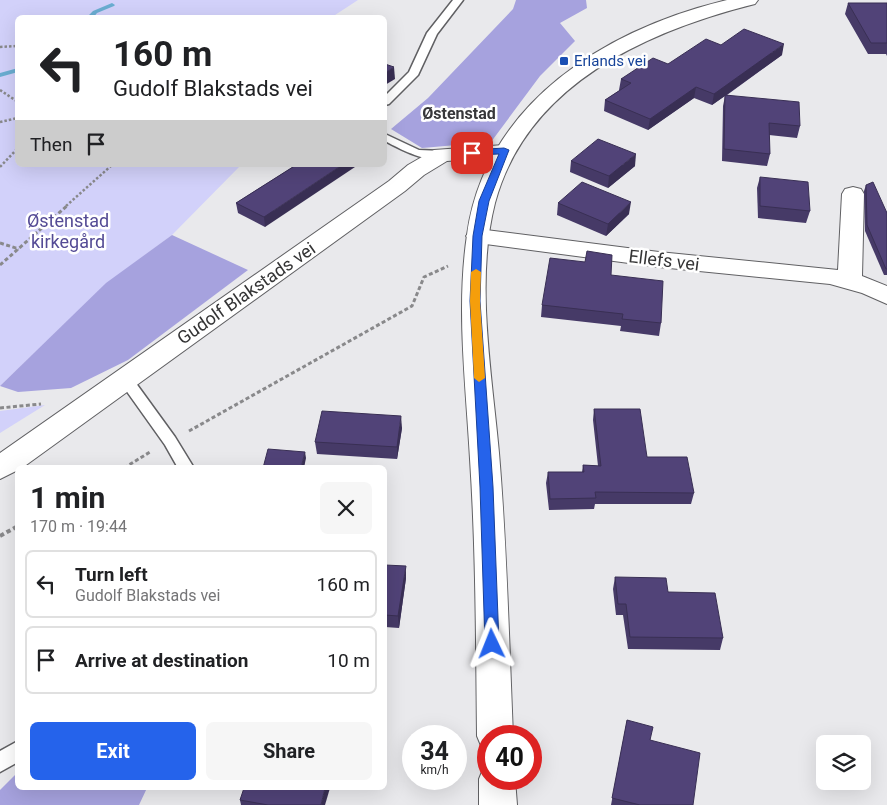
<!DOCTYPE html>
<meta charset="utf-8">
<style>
:root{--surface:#fff;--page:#f6f6f6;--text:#202124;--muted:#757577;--line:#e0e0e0;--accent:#2563eb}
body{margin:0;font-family:Roboto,sans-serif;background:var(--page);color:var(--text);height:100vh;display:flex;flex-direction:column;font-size:19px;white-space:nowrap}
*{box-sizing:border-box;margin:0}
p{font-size:16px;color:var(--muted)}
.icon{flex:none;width:28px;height:28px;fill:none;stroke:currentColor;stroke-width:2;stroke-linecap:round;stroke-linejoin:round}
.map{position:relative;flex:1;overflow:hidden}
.drawer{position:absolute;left:15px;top:465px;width:372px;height:325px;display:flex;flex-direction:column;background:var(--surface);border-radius:8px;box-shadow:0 5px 20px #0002}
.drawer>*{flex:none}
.hud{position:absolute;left:15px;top:15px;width:372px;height:152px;border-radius:8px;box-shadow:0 5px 20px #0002;background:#fff;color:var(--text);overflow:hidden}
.fabs{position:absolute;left:816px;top:735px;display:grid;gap:10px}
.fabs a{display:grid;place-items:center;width:55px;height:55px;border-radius:8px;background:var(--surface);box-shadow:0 5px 20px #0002;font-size:25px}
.speed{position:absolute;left:402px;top:725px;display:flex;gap:10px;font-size:25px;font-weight:700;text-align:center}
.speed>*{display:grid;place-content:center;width:65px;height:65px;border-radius:50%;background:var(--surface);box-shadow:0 5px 20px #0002;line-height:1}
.speed small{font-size:12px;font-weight:400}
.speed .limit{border:8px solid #d22;background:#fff;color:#111}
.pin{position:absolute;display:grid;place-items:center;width:42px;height:42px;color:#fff;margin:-21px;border-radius:10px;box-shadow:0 2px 8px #0006}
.me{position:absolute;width:55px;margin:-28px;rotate:358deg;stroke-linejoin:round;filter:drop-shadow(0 0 4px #0008)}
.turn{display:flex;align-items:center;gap:18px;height:105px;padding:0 15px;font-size:22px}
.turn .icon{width:65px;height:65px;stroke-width:2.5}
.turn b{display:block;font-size:35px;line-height:42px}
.then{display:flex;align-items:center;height:48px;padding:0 15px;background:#0003;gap:10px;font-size:19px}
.round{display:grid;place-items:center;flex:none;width:52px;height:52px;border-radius:8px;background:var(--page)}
.head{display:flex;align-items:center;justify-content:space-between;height:85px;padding:0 15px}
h1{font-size:30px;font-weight:700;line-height:38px}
.cta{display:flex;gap:10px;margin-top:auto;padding:10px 15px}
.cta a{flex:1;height:58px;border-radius:8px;background:var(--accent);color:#fff;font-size:20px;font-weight:700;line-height:58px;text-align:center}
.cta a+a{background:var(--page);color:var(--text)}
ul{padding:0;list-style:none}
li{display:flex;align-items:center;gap:15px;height:68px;margin:0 10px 8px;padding:0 5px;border:2px solid var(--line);border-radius:8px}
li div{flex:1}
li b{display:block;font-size:19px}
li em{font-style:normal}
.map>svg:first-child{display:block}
</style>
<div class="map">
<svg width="887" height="805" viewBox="0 0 887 805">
<rect width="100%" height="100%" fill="#e9e9ec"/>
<g fill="#d2d1fa">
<polygon points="0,0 358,0 332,17 18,18 18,165 241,165 172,235 106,284 0,386"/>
<polygon points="45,405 0,433 0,411"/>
</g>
<g fill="#a6a2de">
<polygon points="516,0 586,0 587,8 560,23 575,41 540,76 491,142 422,148 391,129 428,98 513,9"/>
<polygon points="172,235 248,270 128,360 71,388 18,392 0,386 106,283"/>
<polygon points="17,773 18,788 147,788 139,805 0,805 0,790"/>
</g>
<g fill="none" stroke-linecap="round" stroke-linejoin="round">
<g fill="#6aadd1" fill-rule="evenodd">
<polygon points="112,3 115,5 114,6 97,13 93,18 86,18 93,11"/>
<polygon points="18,68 18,72 0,77 0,73"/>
</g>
<g stroke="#606063" stroke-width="3">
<g id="service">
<polygon points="453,0 463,0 437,34 418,75 389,104 385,105 385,96 409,72 427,33"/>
<path d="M385,134L419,150L442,151L448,155C435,168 398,148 385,141Z"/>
<polygon points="125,374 130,375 175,437 194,468 178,468 165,445 118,379"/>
<polygon points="18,741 18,762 0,772 0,751"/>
</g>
</g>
<g stroke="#606063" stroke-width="2">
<g id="minor">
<polygon points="504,145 512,146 515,151 512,156 447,161 424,175 405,191 22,468 18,468 18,470 0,479 0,453 389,181 408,165 434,150"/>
<polygon points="853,187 861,189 864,194 862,276 887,286 887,304 862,293 830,284 659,267 478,243 470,241 466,236 470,231 478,229 659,252 838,270 842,194 845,189"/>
</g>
</g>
<g stroke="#606063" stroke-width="2">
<g id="tertiary">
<path d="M727,0H758L755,4C647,31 527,84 495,203C475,281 492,374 499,453C507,547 509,642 513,736H489V750L482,748L477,736C476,644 476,551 470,459C466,385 456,309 467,235C485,103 606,29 727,0Z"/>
<polygon points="489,765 489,779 515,779 517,805 479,805 479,779 484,767"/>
</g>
</g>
<g stroke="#89898b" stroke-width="2.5" stroke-dasharray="2.5 2" stroke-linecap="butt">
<polyline points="0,47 18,46"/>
<polyline points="0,90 18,102"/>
<polyline points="0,122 18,118"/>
<polyline points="0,167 18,148"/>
<polyline points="66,206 112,165"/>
</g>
<g stroke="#89898b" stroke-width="3" stroke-dasharray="4 2.5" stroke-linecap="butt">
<polyline points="0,243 19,249"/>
<polyline points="0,265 68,205"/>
<polyline points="0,408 41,404"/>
<polyline points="189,431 412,306 424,277 448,266"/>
<polyline points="124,468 150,452"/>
</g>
<polyline stroke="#89898b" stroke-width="4" stroke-dasharray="4.5 3" stroke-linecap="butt" points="0,536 18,526"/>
<use href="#service" fill="#fff" fill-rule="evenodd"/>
<use href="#minor" fill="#fff" fill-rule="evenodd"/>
<use href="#tertiary" fill="#fff" fill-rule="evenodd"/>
</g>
<g fill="#463a67">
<polygon points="848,3 887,3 887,56 886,54 868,54 845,14"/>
<polygon points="721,45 782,55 727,95 800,126 797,138 769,135 770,154 767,166 722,161 723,106 725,96 712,105 694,98 648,130 604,111 605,100 620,90 619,90 621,79 668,64"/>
<polygon points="571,161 635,166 608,188 570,172"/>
<polygon points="296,165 265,227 238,213 236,203"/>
<polygon points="760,177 810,211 806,223 758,218 757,188"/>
<polygon points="866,185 887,213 887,275 884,275 865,231 864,191"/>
<polygon points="558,203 629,214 606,236 557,215"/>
<polygon points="611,275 661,323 659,336 620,331 621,326 541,317 542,305"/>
<polygon points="594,409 647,457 694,493 691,504 595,504 594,509 549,510 546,483 548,472 582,472 583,465 598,466 593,420"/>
<polygon points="402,428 397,459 317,454 315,442"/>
<polygon points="385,565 406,578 399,628 385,627"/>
<polygon points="615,577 668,592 723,638 720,650 628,649 623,615 616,615 613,589"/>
<polygon points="627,720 650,740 693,805 611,805"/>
<polygon points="240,800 325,805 241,805"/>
</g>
<g fill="#392f54">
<polygon points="784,44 782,55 712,105 714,94"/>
<polygon points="394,67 395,79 385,85 385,73"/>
<polygon points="696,87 694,98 648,130 650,119"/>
<polygon points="636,154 635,166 608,188 609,176"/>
<polygon points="342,165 358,165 265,227 264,217"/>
<polygon points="631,202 629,214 606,236 608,224"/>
<polygon points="401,416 402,428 397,459 397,447"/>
<polygon points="305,452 306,458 304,468 301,468"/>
<polygon points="406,566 406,578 399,628 398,616"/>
<polygon points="325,788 330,788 325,805 321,805"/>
</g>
<g fill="#514378" stroke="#392f54">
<polygon points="848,3 887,3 887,43 871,43"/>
<polygon points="744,29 784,44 714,94 696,87 650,119 605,100 631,83 621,79 653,58 668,64 706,39 721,45"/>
<polygon points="385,64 394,67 385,73"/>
<polygon points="725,95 799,102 800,126 769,123 770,154 724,149"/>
<polygon points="598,139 636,154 609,176 571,161"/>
<polygon points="296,165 342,165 264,217 236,203"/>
<polygon points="760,177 808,182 810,211 760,206"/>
<polygon points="582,182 631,202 608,224 558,203"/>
<polygon points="873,182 887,213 887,269 886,269 867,225 866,185"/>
<polygon points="587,251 612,255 611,275 663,281 661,323 622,319 623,314 542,305 550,258 585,262"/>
<polygon points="594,409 640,409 647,457 687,457 694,493 595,492 596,498 550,499 548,472 584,472 583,465 601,466"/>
<polygon points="322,411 401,416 397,447 315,442"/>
<polygon points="268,449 305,452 301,468 263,468"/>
<polygon points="385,565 406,566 398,616 385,615"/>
<polygon points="615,577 666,578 668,592 715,593 723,638 630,637 626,604 618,604"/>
<polygon points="627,720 653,727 650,740 700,753 693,805 640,805 612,798"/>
<polygon points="244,788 325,788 321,805 268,805 240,800"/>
</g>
<polygon fill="#2563eb" stroke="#184099" points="504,148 509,150 489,201 482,236 480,301 493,487 499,644 497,648 487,648 485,644 480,487 470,301 473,236 479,201 499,154 472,155 467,153 472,150"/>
<polygon fill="#f59e0b" points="476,269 481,272 480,301 485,378 479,382 474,378 470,301 471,272"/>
<rect fill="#1a4fb4" stroke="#fff" stroke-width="2" x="559" y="56" width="10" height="10" rx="2.5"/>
<g text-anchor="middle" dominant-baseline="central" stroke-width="5" stroke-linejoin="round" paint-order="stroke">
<g font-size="15" fill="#164399" stroke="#fff" text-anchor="start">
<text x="574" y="61">Erlands vei</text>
</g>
<g font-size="16" font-weight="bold" fill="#37373a" stroke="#fff">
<text x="459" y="113">Østenstad</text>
</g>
<g font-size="18" fill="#544b95" stroke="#fff">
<text x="68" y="220">Østenstad<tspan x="68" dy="21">kirkegård</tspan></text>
</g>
<g font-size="18" fill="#343435" stroke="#fff">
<text transform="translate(664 260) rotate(7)">Ellefs vei</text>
<text transform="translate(246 293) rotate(-35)">Gudolf Blakstads vei</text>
</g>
</g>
</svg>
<div class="fabs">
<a><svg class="icon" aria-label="layers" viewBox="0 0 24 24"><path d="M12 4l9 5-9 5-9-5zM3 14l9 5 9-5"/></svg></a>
</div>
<div class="speed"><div>34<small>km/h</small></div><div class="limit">40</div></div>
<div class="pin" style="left:472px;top:153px;background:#d93025"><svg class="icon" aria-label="arrive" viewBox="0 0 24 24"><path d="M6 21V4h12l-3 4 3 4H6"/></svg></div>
<svg class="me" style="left:492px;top:644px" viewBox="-20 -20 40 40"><path d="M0-17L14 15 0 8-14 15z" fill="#2563eb" stroke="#fff" stroke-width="4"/></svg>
<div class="hud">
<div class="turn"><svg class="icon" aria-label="left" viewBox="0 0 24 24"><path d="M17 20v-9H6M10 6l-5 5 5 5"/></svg><div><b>160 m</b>Gudolf Blakstads vei</div></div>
<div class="then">Then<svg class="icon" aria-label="arrive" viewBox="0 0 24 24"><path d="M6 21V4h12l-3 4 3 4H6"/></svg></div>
</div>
<section class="drawer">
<div class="head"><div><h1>1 min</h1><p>170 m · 19:44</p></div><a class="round"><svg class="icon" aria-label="close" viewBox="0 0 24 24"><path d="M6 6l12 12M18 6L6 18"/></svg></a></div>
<ul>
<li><svg class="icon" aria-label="left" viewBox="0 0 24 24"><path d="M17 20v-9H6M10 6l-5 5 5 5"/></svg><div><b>Turn left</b><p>Gudolf Blakstads vei</p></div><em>160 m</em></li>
<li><svg class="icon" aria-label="arrive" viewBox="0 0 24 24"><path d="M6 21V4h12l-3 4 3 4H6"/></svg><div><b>Arrive at destination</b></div><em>10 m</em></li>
</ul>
<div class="cta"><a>Exit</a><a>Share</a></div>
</section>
</div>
